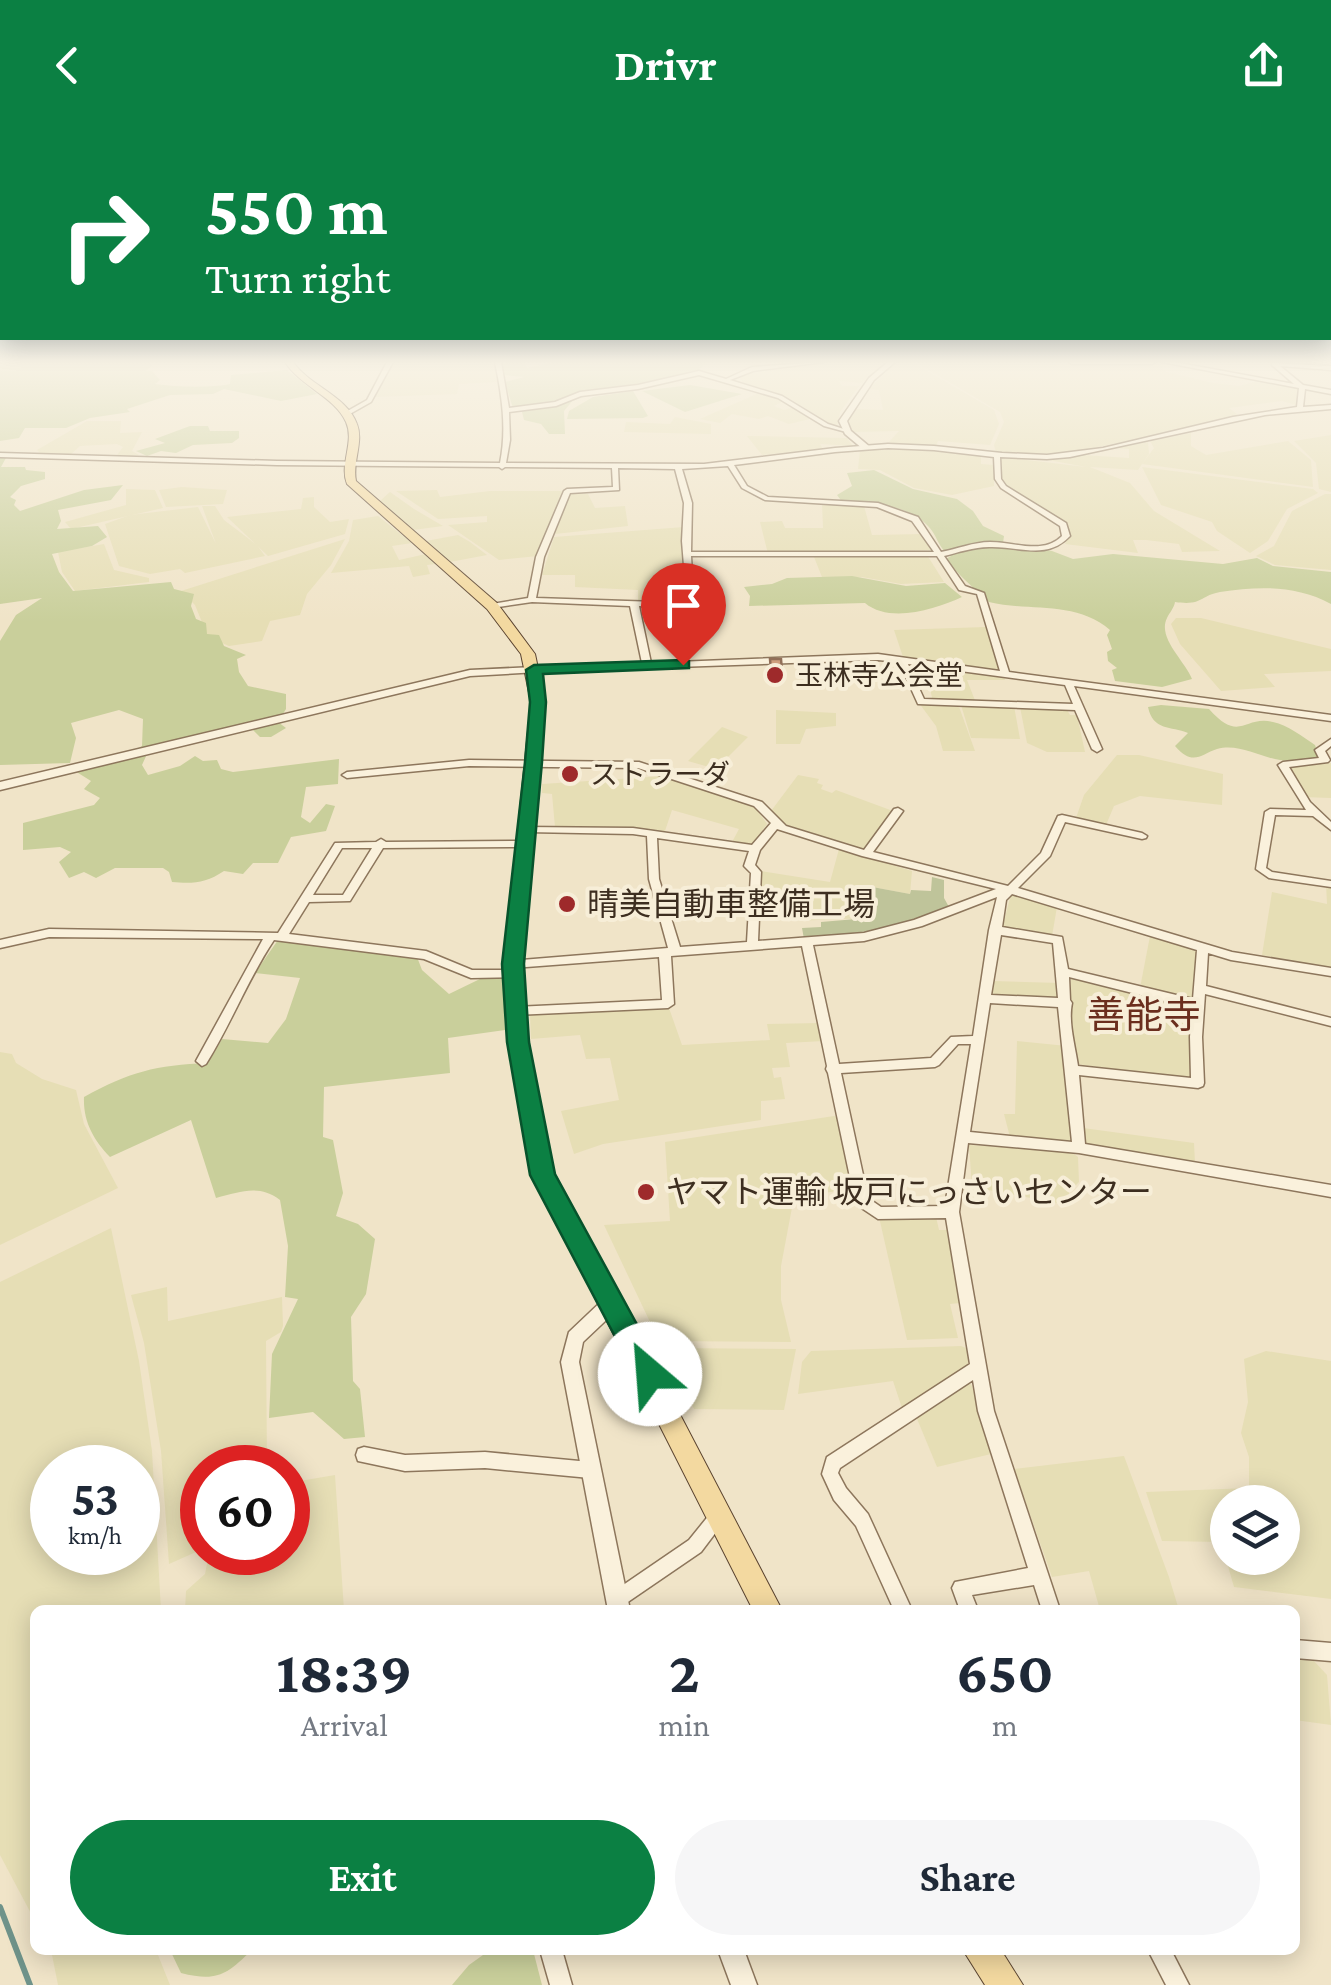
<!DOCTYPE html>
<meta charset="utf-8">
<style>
:root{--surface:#fff;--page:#f6f6f7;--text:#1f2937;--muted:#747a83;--accent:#0b8043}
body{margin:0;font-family:"Crimson Pro","Noto Sans JP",serif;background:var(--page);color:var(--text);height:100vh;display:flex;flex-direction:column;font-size:38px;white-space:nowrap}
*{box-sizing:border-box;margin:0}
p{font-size:32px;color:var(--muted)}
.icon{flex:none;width:55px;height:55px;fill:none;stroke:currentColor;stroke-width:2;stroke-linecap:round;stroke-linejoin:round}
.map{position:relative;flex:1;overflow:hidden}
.drawer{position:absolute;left:30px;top:1475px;width:1270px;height:350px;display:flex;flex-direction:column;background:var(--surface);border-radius:15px;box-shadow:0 5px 25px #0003}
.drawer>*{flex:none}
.banner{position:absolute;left:0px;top:0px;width:1332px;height:210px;box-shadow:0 5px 25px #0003;background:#0b8043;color:#fff;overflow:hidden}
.buttons{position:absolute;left:1210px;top:1355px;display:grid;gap:20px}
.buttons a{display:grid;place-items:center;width:90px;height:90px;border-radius:50%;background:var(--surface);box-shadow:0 5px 25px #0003;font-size:50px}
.speed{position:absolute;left:30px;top:1315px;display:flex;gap:20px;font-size:50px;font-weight:700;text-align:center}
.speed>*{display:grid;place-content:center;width:130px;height:130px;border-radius:50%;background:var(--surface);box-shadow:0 5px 25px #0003;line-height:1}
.speed small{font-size:25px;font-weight:400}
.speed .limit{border:15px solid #d22;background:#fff;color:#111}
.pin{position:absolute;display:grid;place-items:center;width:85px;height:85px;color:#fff;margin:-102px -42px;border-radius:50% 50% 50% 0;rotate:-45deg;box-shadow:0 0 10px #0007}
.pin .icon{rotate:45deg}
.me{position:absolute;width:110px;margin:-55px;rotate:333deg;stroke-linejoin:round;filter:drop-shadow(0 0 8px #0008)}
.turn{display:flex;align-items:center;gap:35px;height:210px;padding:0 40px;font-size:45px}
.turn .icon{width:130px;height:130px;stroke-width:2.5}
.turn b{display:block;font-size:70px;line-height:85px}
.eta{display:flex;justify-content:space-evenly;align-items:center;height:170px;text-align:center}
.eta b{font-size:60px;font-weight:700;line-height:70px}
.button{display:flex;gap:20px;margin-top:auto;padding:20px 40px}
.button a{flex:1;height:115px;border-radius:60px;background:var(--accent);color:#fff;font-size:40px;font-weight:700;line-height:115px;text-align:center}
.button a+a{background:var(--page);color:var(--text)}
header{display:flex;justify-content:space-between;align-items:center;height:130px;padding:0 40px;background:var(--accent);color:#fff;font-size:45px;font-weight:700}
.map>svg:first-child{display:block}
</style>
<header><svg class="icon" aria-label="back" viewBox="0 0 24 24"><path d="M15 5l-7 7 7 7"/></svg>Drivr<svg class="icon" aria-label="share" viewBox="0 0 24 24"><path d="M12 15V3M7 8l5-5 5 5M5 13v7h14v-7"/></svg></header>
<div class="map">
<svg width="1331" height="1855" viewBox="0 0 1331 1855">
<rect width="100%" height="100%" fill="#f0e4c8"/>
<g fill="#e6deb5" fill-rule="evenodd">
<polygon points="392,232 420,232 420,237 495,233 497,252 459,254 457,264 375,267"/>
<polygon points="830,232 885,232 862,253 839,251 842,256 859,256 840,282 837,298 787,267 742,252 740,245"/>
<polygon points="897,232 912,232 994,280 999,294 990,315 938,311 936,316 893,313 889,312 899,301 853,302 848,293 854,279 883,280 879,260 869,259"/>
<polygon points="915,232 1121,236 1162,232 1163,241 1213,253 1239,256 1262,250 1298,257 1302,268 1296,275 1282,271 1229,278 1242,288 1073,322 1039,325 996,322 994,315 1004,292 1000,282"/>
<polygon points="761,262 784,271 774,276 784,280 794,277 810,289 789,294 768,286 759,289 732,284 720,293 700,289"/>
<polygon points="675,287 711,294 711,304 624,302 626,292 670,294"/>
<polygon points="87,291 121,291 120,303 142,302 132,321 139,325 115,328 123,317 117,314 80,316 69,326 41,324 37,320"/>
<polygon points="1191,303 1191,316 1206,325 1288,311 1311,330 1313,357 1142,334 1154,318 1150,311"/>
<polygon points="1331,305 1331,362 1319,359 1316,333 1294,311"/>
<polygon points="747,306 847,308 853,316 820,314 823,319 762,325"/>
<polygon points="1148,312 1149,324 1138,340 1090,337 1130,353 1154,381 1220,421 1182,422 1179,414 1146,410 1133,410 1138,423 1065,414 1070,405 1064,393 1030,374 1004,353 1000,345 1000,327 1086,337 1043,329 1083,325 1129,328 1129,319 1116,318"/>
<polygon points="915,319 981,325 981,334 994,335 994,356 952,365 914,358 880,340 858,339 860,320"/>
<polygon points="1142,337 1313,359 1318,363 1287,379 1268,411 1250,423 1217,401 1212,392 1161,375"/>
<polygon points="182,357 227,360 223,374 166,377 159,360"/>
<polygon points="126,359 155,360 163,378 71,399 65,392 126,375"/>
<polygon points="437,360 440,367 490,361 562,361 538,426 499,430 448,395 487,392 487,386 438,389 396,361"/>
<polygon points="390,362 414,379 443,396 413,400 380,371"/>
<polygon points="570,362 588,364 595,378 625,376 628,396 555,404"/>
<polygon points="1325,364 1331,364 1331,440 1275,435 1256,426 1274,416 1292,381"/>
<polygon points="314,367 314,377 330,392 349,389 345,404 268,426 227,387 301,379 303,368"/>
<polygon points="822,373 864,376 872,405 923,404 932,420 768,424 760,392 782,391 785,398 823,398"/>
<polygon points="202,376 215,376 224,390 257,415 265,426 185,443 180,439 150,444 119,436 105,394 130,385 198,377 216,414"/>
<polygon points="378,386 412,413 392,416 399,430 426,424 436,434 427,435 430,444 413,447 409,436 331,443 349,411 353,390"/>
<polygon points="684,397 687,472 683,473 638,471 638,460 575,457 575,445 542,445 554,407"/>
<polygon points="458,405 470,412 487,425 450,432 426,411"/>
<polygon points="345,409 331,435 307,464 300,485 270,491 262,511 229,516 208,507 195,475 181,461"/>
<polygon points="104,414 114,440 149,448 149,452 75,461 62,442 58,422"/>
<polygon points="927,425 944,452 901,454 862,447 822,447 814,427"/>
<polygon points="1176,488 1201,488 1331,519 1331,541 1264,544 1275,557 1221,561 1180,514 1171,494"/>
<polygon points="986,497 999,540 903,527 894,500"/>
<polygon points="905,533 1004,546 1005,550 967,550 976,573 933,572 929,554 915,554"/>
<polygon points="919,573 958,574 975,621 943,621 936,596"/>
<polygon points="961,575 1014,576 1020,609 971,608"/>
<polygon points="1020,577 1066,578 1070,585 1077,585 1085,622 1047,622 1027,613"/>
<polygon points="776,580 836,583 836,596 806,599 800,614 776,614"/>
<polygon points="722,597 748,607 716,639 688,631"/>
<polygon points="1117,625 1139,625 1223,644 1222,675 1140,666 1114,676 1106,695 1076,688 1084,665"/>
<polygon points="1331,633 1331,668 1302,667 1285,636"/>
<polygon points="798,645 819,649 817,653 823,655 821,659 832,663 836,660 893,681 863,719 784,694 771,681"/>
<polygon points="665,646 754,676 767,694 751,716 731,714 739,699 672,680 664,704 618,697 555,697 552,664 542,663 542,654"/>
<polygon points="839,719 912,741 910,764 867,756 868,788 793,791 794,780 755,774 761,741 830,752"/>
<polygon points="1326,754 1331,755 1331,838 1262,825 1272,762 1327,774"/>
<polygon points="1011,764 1057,777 1052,806 1002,799"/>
<polygon points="1150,806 1198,821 1194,871 1140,858"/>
<polygon points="1071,847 1194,877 1193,946 1190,949 1077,934 1070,889"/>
<polygon points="993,851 1061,853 1062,868 995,867 991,864"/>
<polygon points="669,878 682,915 770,910 767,894 820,893 824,911 786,913 790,937 772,938 774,948 781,947 785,969 761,971 761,990 603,1014 574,1024 561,981 619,970 610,928 586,929 580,905 531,909 530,884"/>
<polygon points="1017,911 1067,916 1075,1010 1071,1015 1011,1011 1004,984 1015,984"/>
<polygon points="0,922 12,924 16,933 42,949 76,960 84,994 118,1058 0,1115"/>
<polygon points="834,986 840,988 853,1059 794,1067 781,1136 781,1170 791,1212 659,1211 604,1095 670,1091 665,1012"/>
<polygon points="1083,998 1194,1013 1195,1033 1083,1014"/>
<polygon points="969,1015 1070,1021 1078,1027 1079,1052 1069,1062 1069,1075 972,1057"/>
<polygon points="879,1087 936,1087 939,1100 947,1100 960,1173 950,1174 958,1208 907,1210"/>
<path d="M111,1098L139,1231L152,1321L161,1480H35V1791L0,1725V1152ZM52,1338H138V1422H52Z"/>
<polygon points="167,1157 168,1191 282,1167 283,1196 281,1202 266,1211 267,1335 202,1338 196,1422 169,1434 161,1321 144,1213 131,1165"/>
<polygon points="961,1216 966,1218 969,1236 903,1281 893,1251 798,1264 802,1232 811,1221"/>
<polygon points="663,1218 796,1219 784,1280 694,1279"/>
<path d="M1266,1221L1331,1231V1469L1234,1457L1221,1412L1162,1411L1146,1362L1249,1358V1327L1241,1303L1248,1272L1244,1229ZM1228,1372H1282V1428H1228Z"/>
<polygon points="967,1250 972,1256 991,1324 937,1337 915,1284"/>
<polygon points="1124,1326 1169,1447 1179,1480 1100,1480 1089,1441 1052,1447 1014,1339"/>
<polygon points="335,1345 344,1480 185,1480 186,1461 205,1444 209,1423 288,1422 288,1353"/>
<polygon points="1295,1527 1312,1529 1327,1545 1331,1595 1295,1590"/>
<polygon points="51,1820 156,1820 170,1855 58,1855"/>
</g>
<g fill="#c9cf9b">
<path d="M0,232H150L152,236L146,241H152L160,250L155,254C177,257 210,258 230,254L231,245L287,240L317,264L281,271L224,259L213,264L170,265L127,279L130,282L90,288L66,298H25L19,308L0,311Z"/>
<polygon points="507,232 524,232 527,238 554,232 707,232 697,241 675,248 574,269 564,281 565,304 549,304 541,294 524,290 522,282 514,282 505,252 524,247 504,245 502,234"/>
<polygon points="690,255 742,264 685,282 642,261"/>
<polygon points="633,261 648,286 643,288 567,289 569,281 593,267"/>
<polygon points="190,296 208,296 210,301 239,301 239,308 232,313 193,315 176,323 161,321 147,326 136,321 165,313 155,309"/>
<path d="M0,326H7L1,337H25L26,340L45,342V349L21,356L10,367L16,370L14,375L20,381L84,360L123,355L111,370L58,380L61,391L57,399L98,396L107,407L92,416L52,424L59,442L73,461L171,452L174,459L194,464L191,476L196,489L206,493L207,504L219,505L224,516L246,525L237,529L239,542L248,556L286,564V579L278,592L286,598L271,607H260L251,598L238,595L147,624L142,635L148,645L180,636L195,626L203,631L217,630L221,639L233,642L339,629L338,654L306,657L301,687L310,693L326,674L335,676L326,701L291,707L278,733H253L243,744L224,741C206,753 193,754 172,752L169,742L163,738H115L96,748L84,742L69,748L59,732L71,722L60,717L23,720V693L94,675L100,668L84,659L91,651L75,641L133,621L142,616L143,589L119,580L71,593L76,608L70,633L0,635V511L16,485L42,468L0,474Z"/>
<path d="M874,340L913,359L957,369L973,381L983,396L1004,406L1003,413L1052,421L1073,429L1113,424L1223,434L1257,428L1273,436L1331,442V474C1296,455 1259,456 1220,462C1199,466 1203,476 1175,472C1174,478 1170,482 1167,488C1157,508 1185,531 1192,549L1162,557L1115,551L1112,540L1117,538L1108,531L1107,522L1112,519L1107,505L1110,500C1075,470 1028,482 989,472C975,459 959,446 946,429L951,426C937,418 938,405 927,395C905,373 872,374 843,373L837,365L852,356L847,343Z"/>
<path d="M852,446L906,456L945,453L962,467C936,479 890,494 865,473L749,476L750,466L744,457L772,454L787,448Z"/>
<path d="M1161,575L1209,579C1240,614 1244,585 1273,592C1288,595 1303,607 1315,615L1319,628C1306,630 1293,632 1280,630C1259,627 1239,613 1217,619C1201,624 1193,637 1175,616L1188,603C1171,596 1153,601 1148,577Z"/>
<path d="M278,810L417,827L422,840L449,864L482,848L503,846L505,900L448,908L450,943L324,957L323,1007L333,1010L343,1063L336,1086L358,1094L375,1109L366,1164L351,1187L353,1251L360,1259L365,1307L344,1309L313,1282L269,1288L272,1224L298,1169L285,1167L288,1116L280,1070C258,1054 241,1062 216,1068L191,990L110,1027C94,1010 83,992 84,967C129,942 156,935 208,933L222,909L268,913L286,889L300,848L255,843Z"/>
<path d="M170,1820H252C226,1845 217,1852 181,1843Z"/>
<polygon points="490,1820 533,1820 542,1855 452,1855 469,1835"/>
</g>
<polygon fill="#bfc49a" points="932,747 944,750 944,768 949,777 886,799 804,809 802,798 821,797 821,792 868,788 867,756 910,764 911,760 931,761"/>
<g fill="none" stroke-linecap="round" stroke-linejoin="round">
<polyline stroke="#6f938a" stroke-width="6" points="0,1777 30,1855"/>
<g stroke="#8d765c" stroke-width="3">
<g id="minor">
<polygon points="387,232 393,232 371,272 348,285 344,285 344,283 367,270"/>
<path d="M495,232H501L509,278L555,272L580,262L638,255L699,241L726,249L752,237L824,232L753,241L730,250L782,266L828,294L850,301V303L824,296L778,268L699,245L638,259L581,266L556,276L509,282L510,310L506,333L704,334L835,318L888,314L934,316L1002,323L1047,325L1103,318L1233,287L1297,277L1299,258L1162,232H1174L1294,254L1272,235V233L1331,236V240L1280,236L1303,255L1331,260V264L1305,259L1303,277L1331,275V279L1265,285L1070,327L1047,329L1000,327L1001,349L1006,356L1066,393L1070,406C1047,430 1022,417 992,417C977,416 959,422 944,426L965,456L984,463L1009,542L1331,585V591L1074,556L1102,619L1097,622L1092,619L1075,580L918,574L899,532L878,530L531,542L530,540L534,537L642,533L630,476L532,472L492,478L488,476L492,474L528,468L536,427L564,361L567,359L613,357L612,338L505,337L502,339L499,337L277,335L0,327V323L277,331L500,333C507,299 502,266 495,232ZM888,318L934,320L994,327L995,349L1001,358L1060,396L1062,406C1043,425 1015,412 990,412C974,412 957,419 941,422L918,387L878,373L768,367L747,356L734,335L835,322ZM728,336L742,358L765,370L877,377L912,391L934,422H691L692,373L682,339ZM618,338L675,339L684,373L682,411L687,473L536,468L544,427L570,363L619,360ZM691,426H937L959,460L977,464L1000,541L878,524L651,533L639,476L694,478ZM908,534L1065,555L1073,574L924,569Z"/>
<polygon points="1069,232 1155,232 1152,234 1072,234"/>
<polygon points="1331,609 1331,616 1325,621 1330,630 1328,632 1289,637 1310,672 1331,692 1331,700 1313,686 1275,685 1266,738 1272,742 1331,751 1331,757 1269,748 1256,739 1265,682 1270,679 1306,680 1278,635 1283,632 1319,628 1315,620"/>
<path d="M469,630L639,632L762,672L786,696L864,720L894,679L898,678L903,681L873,722L1008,756L1041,723L1058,686L1062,685L1142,703L1147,706L1146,708L1142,709L1065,692L1050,726L1018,758L1232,822L1331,838V846L1231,830L1208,823L1206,856L1331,888V896L1205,864L1202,907L1204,953L1203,956L1198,958L1079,945L1085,1014L1331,1055V1067L1079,1023L968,1013L959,1082L994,1281L1060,1480H1042L1034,1455L972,1465L978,1480H960L952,1458L955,1452L1028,1438L978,1281L973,1250L840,1338L838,1343L846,1358L868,1384L912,1480H894L856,1396L834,1370L822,1344L827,1327L970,1234L946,1088L878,1089L857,1075L855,1071L828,943L826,939L827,936L802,816L671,826L674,874L668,878L515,885L509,881L515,877L662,870L659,827L513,838L507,834L509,831L668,818L649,749L647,706L633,704L527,702L523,701V697L633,698L752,715L771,693L754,676L638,638L469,636L347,648L342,645L347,642ZM777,699L862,726L996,759L914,790L864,803L758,811L761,742L755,735L760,720ZM657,708L749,721L744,736L751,743L747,812L680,817L659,749ZM1012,764L1197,820L1193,869L1068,839L1062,807L1002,797L1006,770ZM997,767L989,800L973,906L951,907L931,928L839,934L813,815L864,811L922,796ZM1001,805L1053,813L1058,868L991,865ZM1069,847L1192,878L1190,907L1191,948L1078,936C1075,915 1068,892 1072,873L1070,870ZM990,873L1058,877L1072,1012L970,1002ZM958,914H971L945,1076L881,1077L868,1068L841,943L935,937L939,935Z"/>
<path d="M381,709L386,712L525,711L530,714L525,717L383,718L350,771L309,772L289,804L426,821L472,840H514L518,841L520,844L518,847L471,848L424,829L274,810C248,849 231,894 206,934L202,936L196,931L263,809L49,807L0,818V810L49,799L278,803L335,713L376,712ZM342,718H372L343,765H313Z"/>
<polygon points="364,1317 405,1325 485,1322 590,1332 596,1334 598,1340 596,1346 590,1348 485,1338 405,1341 358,1331 356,1325 358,1319"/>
<polygon points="720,1377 726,1379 729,1385 701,1422 622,1476 616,1479 610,1476 607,1470 610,1464 689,1410 714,1379"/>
<polygon points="1295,1510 1331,1513 1331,1531 1295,1528"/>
<polygon points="540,1820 562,1820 572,1855 550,1855"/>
<polygon points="1148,1820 1171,1820 1189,1855 1166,1855"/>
</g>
</g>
<g stroke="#8d765c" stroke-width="3">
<g id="tertiary">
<polygon points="888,232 895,232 874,250 847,291 851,301 870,317 863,319 845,304 839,291 869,248"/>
<polygon points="534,537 538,538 538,542 470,546 0,660 0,652 470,540"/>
<polygon points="613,1164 619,1166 622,1172 619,1178 583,1212 579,1232 630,1480 608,1480 561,1232 569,1202 607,1166"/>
<polygon points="718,1820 744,1820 757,1855 731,1855"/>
</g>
</g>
<g stroke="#5b4430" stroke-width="2">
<g id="primary">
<path d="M285,232H293C310,256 347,266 357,294C364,312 352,332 356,351L497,473L535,524L545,572L522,834L528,912L552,1039L782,1480H753L530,1039L508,912L504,834L531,572L521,524L487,479L347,354C339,334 355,312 346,292C335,267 300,256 285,232Z"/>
<polygon points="963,1820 1001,1820 1023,1855 985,1855"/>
</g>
</g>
<use href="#minor" fill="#faf1dc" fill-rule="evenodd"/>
<use href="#tertiary" fill="#faf1dc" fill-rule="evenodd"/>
<use href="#primary" fill="#f3d9a0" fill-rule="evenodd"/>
</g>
<polygon fill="#b2896c" points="770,529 782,541 781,550 770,550"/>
<polygon fill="#cf9f7d" stroke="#916f58" stroke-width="2.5" points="770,529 781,529 782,541 771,541"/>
<linearGradient id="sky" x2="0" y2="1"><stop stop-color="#8fbad6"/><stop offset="0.47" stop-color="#f8f3e6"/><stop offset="1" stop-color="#f8f3e6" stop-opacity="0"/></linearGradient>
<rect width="1331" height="492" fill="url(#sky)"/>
<polygon fill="#0b8043" stroke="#07532c" stroke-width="2.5" points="683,530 689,531 689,538 543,544 546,572 542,632 524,834 529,912 555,1044 664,1244 660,1254 650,1258 640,1254 530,1045 507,912 502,834 525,632 530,572 526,540 534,535"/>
<g fill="#9e2a2b" stroke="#f7eed8" stroke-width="4">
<circle cx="775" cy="545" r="10"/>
<circle cx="570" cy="644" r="10"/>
<circle cx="567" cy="774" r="10"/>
<circle cx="646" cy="1062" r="10"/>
</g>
<g text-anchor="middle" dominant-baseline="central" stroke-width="8" stroke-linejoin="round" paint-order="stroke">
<g font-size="28" fill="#3d2e20" stroke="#f7eed8" text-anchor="start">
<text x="795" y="545">玉林寺公会堂</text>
<text x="590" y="644">ストラーダ</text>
</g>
<g font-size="32" fill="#3d2e20" stroke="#f7eed8" text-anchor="start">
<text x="587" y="774">晴美自動車整備工場</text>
<text x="666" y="1062">ヤマト運輸 坂戸にっさいセンター</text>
</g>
<g font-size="38" fill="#6b2e1e" stroke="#f7eed8">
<text x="1144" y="885">善能寺</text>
</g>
</g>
</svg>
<div class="buttons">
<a><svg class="icon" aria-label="layers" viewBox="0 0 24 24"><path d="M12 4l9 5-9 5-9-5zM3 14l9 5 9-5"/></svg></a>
</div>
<div class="speed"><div>53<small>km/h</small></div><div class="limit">60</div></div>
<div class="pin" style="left:683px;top:535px;background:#d93025"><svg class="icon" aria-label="arrive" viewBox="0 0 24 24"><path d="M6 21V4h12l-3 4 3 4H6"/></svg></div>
<svg class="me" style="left:650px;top:1244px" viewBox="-20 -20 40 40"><circle r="19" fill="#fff"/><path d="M0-13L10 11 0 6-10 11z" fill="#0b8043"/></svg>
<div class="banner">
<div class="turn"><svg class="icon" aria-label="right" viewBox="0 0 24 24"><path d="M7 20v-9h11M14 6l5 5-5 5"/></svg><div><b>550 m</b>Turn right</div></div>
</div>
<section class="drawer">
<div class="eta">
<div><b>18:39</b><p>Arrival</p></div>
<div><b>2</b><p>min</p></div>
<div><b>650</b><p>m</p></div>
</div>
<div class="button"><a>Exit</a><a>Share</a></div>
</section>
</div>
